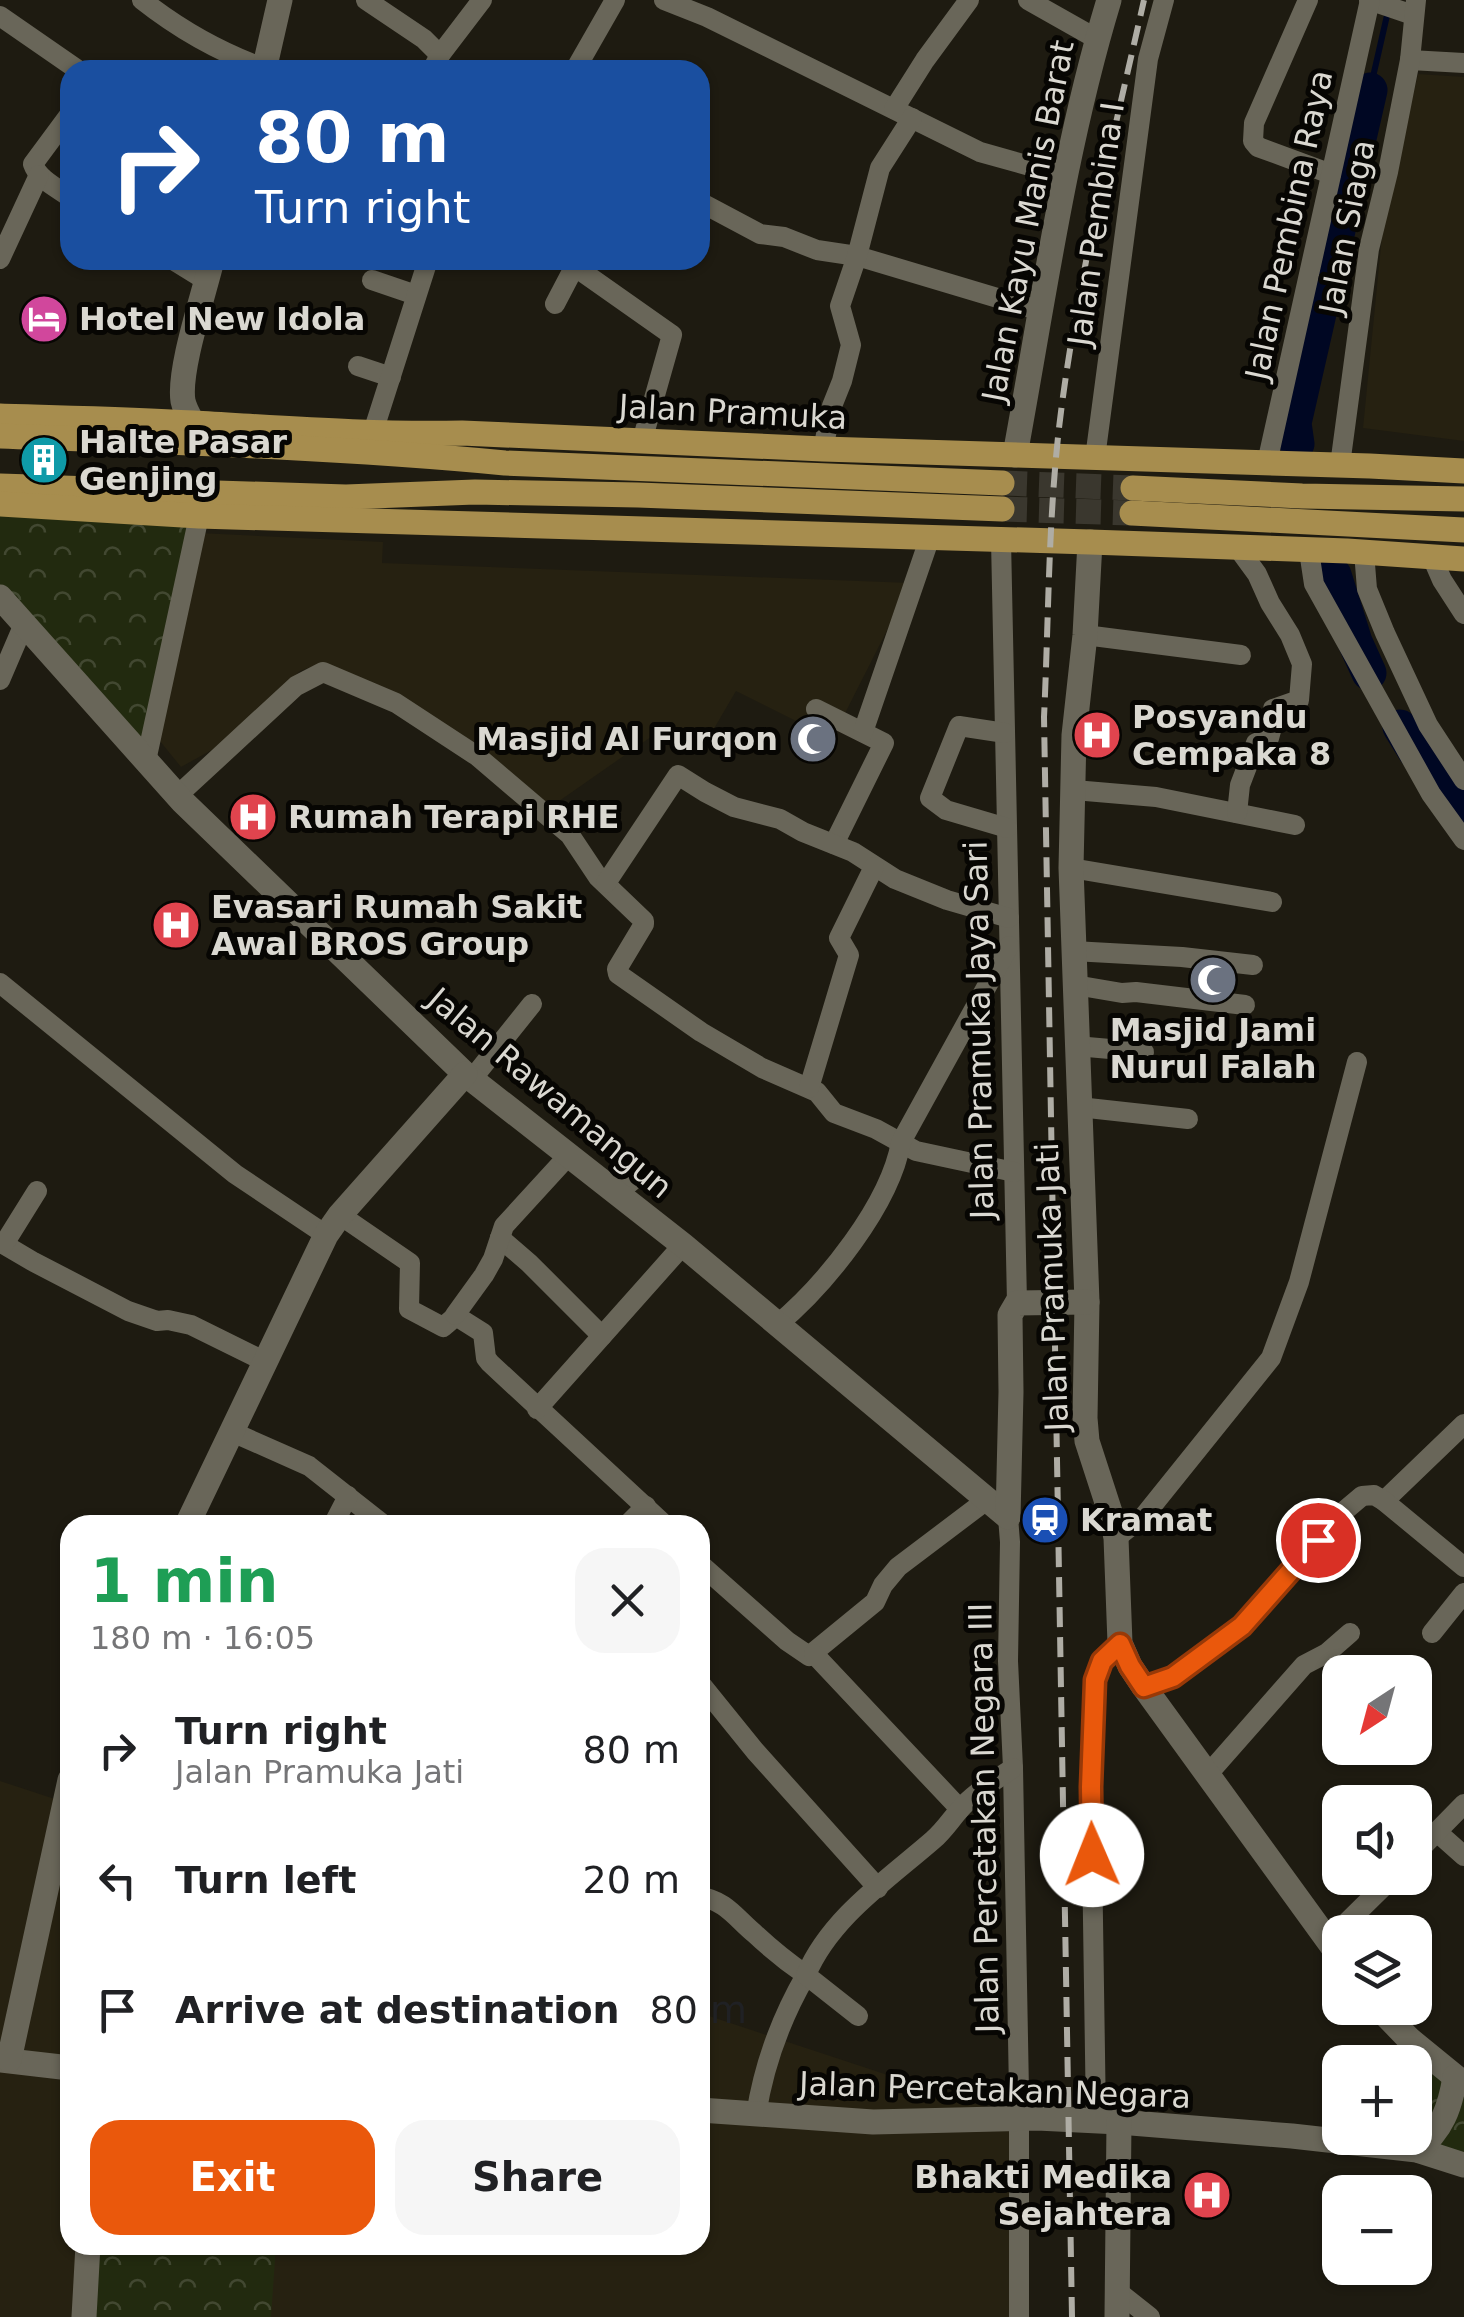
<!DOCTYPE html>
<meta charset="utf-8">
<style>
:root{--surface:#fff;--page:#f6f6f6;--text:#202124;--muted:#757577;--accent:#ea580c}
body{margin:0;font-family:"DejaVu Sans",sans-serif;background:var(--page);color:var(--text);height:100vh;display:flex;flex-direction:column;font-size:38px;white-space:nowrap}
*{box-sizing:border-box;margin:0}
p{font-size:32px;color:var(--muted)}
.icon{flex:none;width:55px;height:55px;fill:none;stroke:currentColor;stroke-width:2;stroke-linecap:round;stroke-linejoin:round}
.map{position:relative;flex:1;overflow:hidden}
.panel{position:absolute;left:60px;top:1515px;width:650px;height:740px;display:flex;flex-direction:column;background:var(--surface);border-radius:30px;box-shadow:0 2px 8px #0004}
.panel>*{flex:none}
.guide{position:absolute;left:60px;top:60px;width:650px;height:210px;border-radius:30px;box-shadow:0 2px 8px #0004;background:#1a4fa0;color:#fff;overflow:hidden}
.needle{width:65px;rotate:216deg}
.tools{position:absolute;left:1322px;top:1655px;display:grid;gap:20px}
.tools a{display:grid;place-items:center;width:110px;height:110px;border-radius:20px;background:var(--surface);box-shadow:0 2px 8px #0004;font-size:50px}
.pin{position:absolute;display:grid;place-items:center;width:85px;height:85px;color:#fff;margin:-42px;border:5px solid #fff;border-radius:50%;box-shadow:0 2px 10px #0007}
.me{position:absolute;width:110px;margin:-55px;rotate:359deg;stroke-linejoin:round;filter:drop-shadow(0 0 8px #0008)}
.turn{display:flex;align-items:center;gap:35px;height:210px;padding:0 30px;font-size:45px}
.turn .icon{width:130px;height:130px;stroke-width:2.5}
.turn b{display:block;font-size:70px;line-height:85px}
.round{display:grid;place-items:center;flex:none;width:105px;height:105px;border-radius:30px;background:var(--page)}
.overview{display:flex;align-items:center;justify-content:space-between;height:170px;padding:0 30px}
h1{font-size:60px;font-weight:800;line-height:75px;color:#1e9e55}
.action{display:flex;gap:20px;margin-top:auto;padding:20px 30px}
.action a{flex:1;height:115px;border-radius:30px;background:var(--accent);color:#fff;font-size:40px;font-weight:800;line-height:115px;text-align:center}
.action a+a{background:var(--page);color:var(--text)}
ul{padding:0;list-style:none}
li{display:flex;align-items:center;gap:30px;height:130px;padding:0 30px}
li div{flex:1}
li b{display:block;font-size:38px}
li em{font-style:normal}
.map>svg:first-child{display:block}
</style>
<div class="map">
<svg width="1464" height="2317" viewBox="0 0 1464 2317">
<defs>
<pattern id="park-crowns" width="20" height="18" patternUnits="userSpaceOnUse" patternTransform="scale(2.5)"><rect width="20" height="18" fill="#222a0f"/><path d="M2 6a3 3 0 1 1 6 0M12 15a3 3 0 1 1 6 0" fill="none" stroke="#424831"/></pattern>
</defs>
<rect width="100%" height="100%" fill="#1e1b11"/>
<g fill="#262111">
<polygon points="1418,74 1464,77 1464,441 1363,428 1383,226"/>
<polygon points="199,533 383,542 382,563 911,583 832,739 736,691 705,744 658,732 552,806 452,736 314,666 300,671 219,746 181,767 155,735"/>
<polygon points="0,1781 70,1804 70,2245 700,2245 700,2013 1021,2119 1015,2317 0,2317"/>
</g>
<g fill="url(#park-crowns)">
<polygon points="0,506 199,516 146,761 0,596"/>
<polygon points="1406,2053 1464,2094 1464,2160 1415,2138 1415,2062 1402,2062"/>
<polygon points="88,2245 276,2245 271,2317 84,2317"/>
</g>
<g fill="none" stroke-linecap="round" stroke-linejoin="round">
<polyline stroke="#000723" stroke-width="6" points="1370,90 1388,11"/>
<g stroke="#000723" stroke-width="35">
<polyline points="1297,444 1294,423 1370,90"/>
<polyline points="1334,575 1355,642 1369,673"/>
<polyline points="1400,727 1415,751 1464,813"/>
</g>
<g stroke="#3a372e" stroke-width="25" stroke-dasharray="25 12" stroke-linecap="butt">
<polyline points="1002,483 1133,488"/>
<polyline points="1002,509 1132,513"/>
</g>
<g stroke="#696659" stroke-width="20">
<path d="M142,0C180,30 223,54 269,70"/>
<polyline points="366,0 424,39 440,55"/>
<polyline points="664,0 707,17 980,152 1066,176"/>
<polyline points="1028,0 1097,39"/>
<polyline points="1308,0 1254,123 1253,141 1258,147 1331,174"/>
<polyline points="1369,0 1413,15"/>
<polyline points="0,16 78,70"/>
<polyline points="1410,60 1464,63"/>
<polyline points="432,70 440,55 482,0"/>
<polyline points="575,70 615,0"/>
<polyline points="894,109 925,60 969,0"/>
<path d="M70,114L33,164C38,179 57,188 70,197"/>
<polyline points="700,202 760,234 784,237 817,250 857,256 1041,311"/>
<polyline points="0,259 39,175"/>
<polyline points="173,260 207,281"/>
<polyline points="574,266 672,335 642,441"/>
<polyline points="372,280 416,295"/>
<polyline points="555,304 578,260"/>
<polyline points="358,366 391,377"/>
<polyline points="373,432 428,260"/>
<polyline points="823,449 832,406 842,381 851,345 840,306 857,256 880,168 912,118"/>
<polyline points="1095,458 1148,59 1164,0"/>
<polyline points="1267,463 1370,0"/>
<polyline points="1340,465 1369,249 1388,172 1410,60 1416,0"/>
<polyline points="1001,540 1017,1303"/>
<polyline points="1309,551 1314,584 1431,794 1464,840"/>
<polyline points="1364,552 1367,589 1385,633 1428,725 1464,780"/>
<polyline points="1432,557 1442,580 1464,614"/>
<polyline points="1085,635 1241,655"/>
<polyline points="0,680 24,624"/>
<polyline points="816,709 884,743 834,844"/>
<polyline points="863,732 930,537"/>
<polyline points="1005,733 959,726 930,798 946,810 1007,828"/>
<polyline points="146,761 199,516"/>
<polyline points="1074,790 1156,797 1295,825"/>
<polyline points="177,796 296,686 323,672 396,703 477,756 570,835 598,877 644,921 644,924 617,969 618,974 701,1032 762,1068 817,1092 834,1113 876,1129 916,1151 1014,1172"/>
<polyline points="1237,813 1240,785 1256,743 1269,738 1272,727 1273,709 1299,700 1302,664 1290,635 1270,603 1257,574 1238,548"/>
<polyline points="1071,868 1272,902"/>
<polyline points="606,883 678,775 705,792 734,807 780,819 803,832 853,852 895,879 947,900 1009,918"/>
<polyline points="1073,951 1182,957 1253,965"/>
<polyline points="0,983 235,1174 326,1235"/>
<polyline points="1075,985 1122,993 1136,992 1245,1005"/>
<polyline points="1076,1046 1144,1052"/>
<polyline points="472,1079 532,1004"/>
<polyline points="809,1088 849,955 839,938 874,867"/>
<polyline points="1079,1107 1188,1119"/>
<polyline points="617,1193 632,1181 636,1167"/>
<polyline points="340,1215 410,1263 409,1309 443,1327 456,1316 483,1333 486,1358 490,1363 665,1525"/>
<polyline points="500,1238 529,1263 602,1336"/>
<polyline points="0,1242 32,1261 128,1311 157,1321 168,1320 191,1325 264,1361"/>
<polyline points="4,1244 37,1191"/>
<polyline points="455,1315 484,1275 493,1259 504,1226 569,1155"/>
<path d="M777,1325C825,1285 890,1205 901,1142L1009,946"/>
<polyline points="537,1409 683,1245"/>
<polyline points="230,1431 309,1466 384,1525"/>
<polyline points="1384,1501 1464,1424"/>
<polyline points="1008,1517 1010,1542 1008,1661 1013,1768 1019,2092 1019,2317"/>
<polyline points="333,1525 348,1496"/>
<polyline points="627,1525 646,1506"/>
<polyline points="1116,1538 1144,1516 1271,1358 1299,1282 1357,1062"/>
<polyline points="700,1564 787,1641 809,1656 875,1602 883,1585 898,1567 988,1499"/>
<polyline points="1432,1633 1464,1593"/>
<polyline points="814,1654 960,1809"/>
<polyline points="700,1683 755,1751 878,1888"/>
<path d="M1144,1687C1229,1658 1286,1576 1343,1512L1362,1496L1374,1495L1384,1501L1464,1567"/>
<polyline points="1209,1773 1304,1665 1327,1653 1350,1633"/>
<polyline points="1437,1832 1464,1856"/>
<polyline points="1415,1854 1464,1804"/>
<path d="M700,1897C725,1900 736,1918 754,1933C770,1948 787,1962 806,1975C780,2020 764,2064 756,2115"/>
<polyline points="1328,1941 1392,1878"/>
<path d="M858,2016L806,1975C830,1918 887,1880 933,1840C945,1830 953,1816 964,1805C978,1790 997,1779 1013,1768"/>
<polyline points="1096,2120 1091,1787 1095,1681 1102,1661 1120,1643"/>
<polyline points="1117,2291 1150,2317"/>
</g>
<g stroke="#696659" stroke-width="25">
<polyline points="264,70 280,0"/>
<path d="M193,423C189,416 185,410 183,401C178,370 204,294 212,260"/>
<path d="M1015,455C1043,303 1064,148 1109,0"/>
<polyline points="1090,542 1085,635 1074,735 1071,868 1087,1302 1085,1418 1087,1441 1112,1518 1116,1538 1120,1643 1130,1666 1144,1687 1340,1957"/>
<polyline points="0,597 182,801 465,1074 683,1245 1008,1517"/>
<polyline points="1008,1517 1011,1392 1010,1315 1017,1303 1087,1302"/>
<polyline points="187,1525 326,1235 340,1215 465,1074"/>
<polyline points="1379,2008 1409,2039 1464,2084"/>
<polyline points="0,2060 70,2068"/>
<polyline points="9,2060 70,1780"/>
<polyline points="700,2110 873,2122 1037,2118 1119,2122 1292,2136 1417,2150 1464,2165"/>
<path d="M1417,2150C1442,2130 1450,2108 1455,2077"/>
<polyline points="84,2317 88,2245"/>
<polyline points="1117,2317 1119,2122"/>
</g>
<g stroke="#a78d4e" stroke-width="25">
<path d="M0,416C64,418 129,419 193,423C283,428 372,435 462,433L823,449L1370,466L1464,471"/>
<path d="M0,436C168,442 337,447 505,463L1002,483"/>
<polyline points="0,486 346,497 475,492 638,495 1002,509"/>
<polyline points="1133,488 1302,496 1464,499"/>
<polyline points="0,504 199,516 1090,542 1347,551 1464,559"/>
<polyline points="1132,513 1464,530"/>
</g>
<path stroke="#afada5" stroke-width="6" stroke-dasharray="20 10" stroke-linecap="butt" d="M1072,2317L1044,717C1049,613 1048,507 1062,404C1080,268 1114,134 1144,0"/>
</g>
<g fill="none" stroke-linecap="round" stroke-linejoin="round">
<g stroke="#983908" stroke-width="25">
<polyline id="route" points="1092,1855 1091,1787 1095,1680 1102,1661 1120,1644 1130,1666 1144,1687 1173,1677 1242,1626 1318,1540"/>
</g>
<use href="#route" stroke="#ea580c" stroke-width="18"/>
</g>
<defs>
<g id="hotel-disc" transform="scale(2.5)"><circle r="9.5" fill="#d1479c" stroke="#070603"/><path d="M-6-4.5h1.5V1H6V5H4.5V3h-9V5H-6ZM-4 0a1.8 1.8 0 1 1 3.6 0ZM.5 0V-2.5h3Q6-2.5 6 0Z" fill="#fff"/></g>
<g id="building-disc" transform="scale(2.5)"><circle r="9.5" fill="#0f9aa8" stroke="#070603"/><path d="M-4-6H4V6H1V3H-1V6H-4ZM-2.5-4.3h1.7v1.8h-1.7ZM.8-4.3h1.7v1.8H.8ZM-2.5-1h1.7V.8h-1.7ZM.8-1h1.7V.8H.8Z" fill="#fff"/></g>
<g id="hospital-disc" transform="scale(2.5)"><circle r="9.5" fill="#e0444e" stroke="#070603"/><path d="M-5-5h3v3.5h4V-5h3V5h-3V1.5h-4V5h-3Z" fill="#fff"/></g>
<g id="mosque-disc" transform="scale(2.5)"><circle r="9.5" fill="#6b7280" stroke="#070603"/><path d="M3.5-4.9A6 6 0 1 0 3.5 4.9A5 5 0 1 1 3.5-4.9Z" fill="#fff"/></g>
<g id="station-disc" transform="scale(2.5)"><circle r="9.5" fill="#1a4fb4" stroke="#070603"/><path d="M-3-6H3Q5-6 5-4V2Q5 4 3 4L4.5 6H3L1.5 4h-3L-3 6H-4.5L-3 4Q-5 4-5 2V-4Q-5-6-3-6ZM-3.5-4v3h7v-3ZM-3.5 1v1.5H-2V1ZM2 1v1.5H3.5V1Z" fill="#fff"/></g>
</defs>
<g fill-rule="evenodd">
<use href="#hotel-disc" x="44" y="319"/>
<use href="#building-disc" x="44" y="460"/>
<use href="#hospital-disc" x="1097" y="735"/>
<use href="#mosque-disc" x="813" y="739"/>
<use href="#hospital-disc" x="253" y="817"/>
<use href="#hospital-disc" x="176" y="925"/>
<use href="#mosque-disc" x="1213" y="980"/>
<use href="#station-disc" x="1045" y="1520"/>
<use href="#hospital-disc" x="1207" y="2195"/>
</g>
<g text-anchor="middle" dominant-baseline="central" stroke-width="10" stroke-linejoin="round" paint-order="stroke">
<g font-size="32" fill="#dad8d1" stroke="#070603">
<text transform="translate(1028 221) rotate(-79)">Jalan Kayu Manis Barat</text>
<text transform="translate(1096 224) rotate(-82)">Jalan Pembina I</text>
<text transform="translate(1289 225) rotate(-78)">Jalan Pembina Raya</text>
<text transform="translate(1347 227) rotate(-79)">Jalan Siaga</text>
<text transform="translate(733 412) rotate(3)">Jalan Pramuka</text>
<text transform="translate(979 1030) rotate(-91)">Jalan Pramuka Jaya Sari</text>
<text transform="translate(550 1093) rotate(40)">Jalan Rawamangun</text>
<text transform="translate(1052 1287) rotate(-92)">Jalan Pramuka Jati</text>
<text transform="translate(984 1818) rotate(-91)">Jalan Percetakan Negara III</text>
<text transform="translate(995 2090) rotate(2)">Jalan Percetakan Negara</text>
</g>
<g font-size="32" font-weight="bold" fill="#dad8d1" stroke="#070603" text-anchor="start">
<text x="79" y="319">Hotel New Idola</text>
<text x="79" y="442">Halte Pasar<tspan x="79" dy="37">Genjing</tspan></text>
<text x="1132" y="717">Posyandu<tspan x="1132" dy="37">Cempaka 8</tspan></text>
<text x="778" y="739" text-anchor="end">Masjid Al Furqon</text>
<text x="288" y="817">Rumah Terapi RHE</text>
<text x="211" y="907">Evasari Rumah Sakit<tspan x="211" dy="37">Awal BROS Group</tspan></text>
<text x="1213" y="1030" text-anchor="middle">Masjid Jami<tspan x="1213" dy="37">Nurul Falah</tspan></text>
<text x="1080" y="1520">Kramat</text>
<text x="1172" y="2177" text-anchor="end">Bhakti Medika<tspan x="1172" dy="37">Sejahtera</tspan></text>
</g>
</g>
</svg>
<div class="tools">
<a><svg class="needle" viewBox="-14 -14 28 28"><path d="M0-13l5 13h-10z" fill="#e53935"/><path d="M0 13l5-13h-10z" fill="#757577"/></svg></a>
<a><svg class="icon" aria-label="sound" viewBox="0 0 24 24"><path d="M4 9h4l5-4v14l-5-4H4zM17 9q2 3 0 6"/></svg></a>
<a><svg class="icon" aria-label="layers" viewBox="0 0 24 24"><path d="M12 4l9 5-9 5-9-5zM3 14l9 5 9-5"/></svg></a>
<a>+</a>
<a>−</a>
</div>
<div class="pin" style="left:1318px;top:1540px;background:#d93025"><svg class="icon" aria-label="arrive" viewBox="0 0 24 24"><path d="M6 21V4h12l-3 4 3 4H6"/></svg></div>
<svg class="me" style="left:1092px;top:1855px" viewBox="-20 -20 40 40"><circle r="19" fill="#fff"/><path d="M0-13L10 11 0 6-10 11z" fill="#ea580c"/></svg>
<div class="guide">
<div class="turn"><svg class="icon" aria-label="right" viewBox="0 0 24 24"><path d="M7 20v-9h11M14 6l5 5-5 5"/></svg><div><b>80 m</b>Turn right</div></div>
</div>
<section class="panel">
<div class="overview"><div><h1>1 min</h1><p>180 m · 16:05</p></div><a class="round"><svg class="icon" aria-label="close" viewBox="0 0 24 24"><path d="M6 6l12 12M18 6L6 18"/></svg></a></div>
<ul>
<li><svg class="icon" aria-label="right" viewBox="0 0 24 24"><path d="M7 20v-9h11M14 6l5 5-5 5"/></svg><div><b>Turn right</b><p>Jalan Pramuka Jati</p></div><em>80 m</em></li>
<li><svg class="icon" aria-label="left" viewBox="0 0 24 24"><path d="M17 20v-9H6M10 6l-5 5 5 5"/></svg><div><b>Turn left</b></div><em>20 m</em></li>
<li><svg class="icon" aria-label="arrive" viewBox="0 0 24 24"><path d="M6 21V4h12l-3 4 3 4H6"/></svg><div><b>Arrive at destination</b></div><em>80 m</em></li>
</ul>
<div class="action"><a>Exit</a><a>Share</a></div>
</section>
</div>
